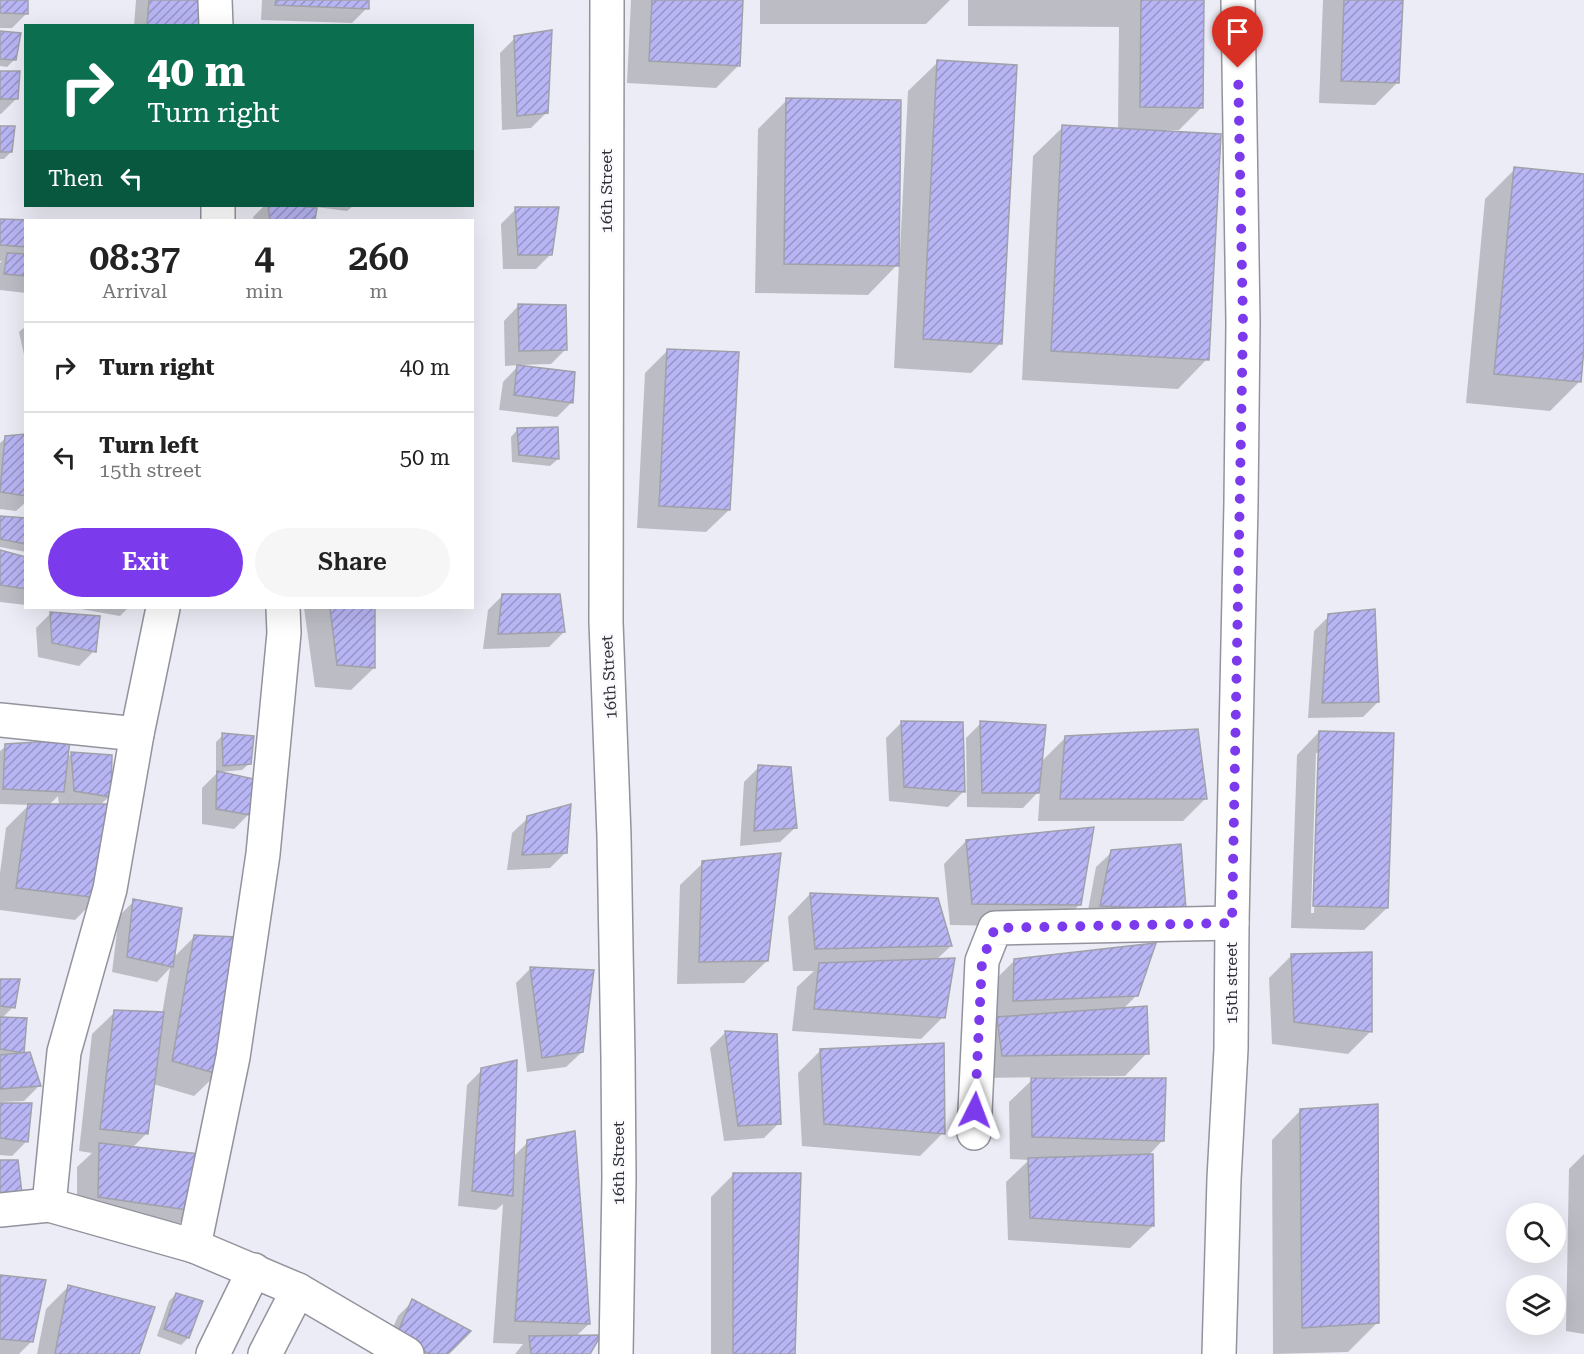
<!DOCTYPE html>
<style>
:root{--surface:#fff;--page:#f6f6f6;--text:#222;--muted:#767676;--line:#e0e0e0;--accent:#7c3aed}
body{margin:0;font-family:"Roboto Serif",serif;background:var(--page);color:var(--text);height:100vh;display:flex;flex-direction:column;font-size:22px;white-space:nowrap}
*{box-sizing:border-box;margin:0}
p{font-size:20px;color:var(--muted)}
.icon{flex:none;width:33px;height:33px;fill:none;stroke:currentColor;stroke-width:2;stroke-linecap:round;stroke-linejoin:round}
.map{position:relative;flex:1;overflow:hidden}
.drawer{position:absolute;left:24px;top:219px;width:450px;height:390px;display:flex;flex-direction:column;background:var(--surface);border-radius:0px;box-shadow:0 6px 24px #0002}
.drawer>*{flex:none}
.banner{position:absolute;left:24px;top:24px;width:450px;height:183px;border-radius:0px;box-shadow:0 6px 24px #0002;background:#0b6e4f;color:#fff;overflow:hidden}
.tools{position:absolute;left:1506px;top:1203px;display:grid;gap:12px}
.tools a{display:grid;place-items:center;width:60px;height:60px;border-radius:50%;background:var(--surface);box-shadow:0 6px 24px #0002;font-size:30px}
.pin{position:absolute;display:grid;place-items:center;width:51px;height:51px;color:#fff;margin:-62px -26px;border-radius:50% 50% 50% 0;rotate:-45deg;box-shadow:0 0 6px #0007}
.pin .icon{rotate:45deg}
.me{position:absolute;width:66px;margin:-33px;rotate:3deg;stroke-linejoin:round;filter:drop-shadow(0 0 4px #0008)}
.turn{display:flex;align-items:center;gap:21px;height:126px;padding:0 24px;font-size:27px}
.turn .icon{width:78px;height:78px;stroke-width:2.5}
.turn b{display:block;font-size:42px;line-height:51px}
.then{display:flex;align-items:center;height:57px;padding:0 24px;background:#0003;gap:12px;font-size:22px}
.eta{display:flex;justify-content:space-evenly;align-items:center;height:102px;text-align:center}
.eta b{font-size:36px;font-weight:600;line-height:42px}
.cta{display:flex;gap:12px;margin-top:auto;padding:12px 24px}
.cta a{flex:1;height:69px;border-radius:36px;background:var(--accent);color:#fff;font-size:24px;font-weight:600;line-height:69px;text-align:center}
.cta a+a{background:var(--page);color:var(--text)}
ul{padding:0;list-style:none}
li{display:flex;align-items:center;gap:18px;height:90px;padding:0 24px;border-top:2px solid var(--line)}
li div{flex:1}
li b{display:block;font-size:22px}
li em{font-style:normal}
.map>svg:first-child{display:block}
</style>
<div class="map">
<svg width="1584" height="1354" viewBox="0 0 1584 1354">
<defs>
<pattern id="building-hatch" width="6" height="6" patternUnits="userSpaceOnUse" patternTransform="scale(1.5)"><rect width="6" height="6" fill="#b8b5f4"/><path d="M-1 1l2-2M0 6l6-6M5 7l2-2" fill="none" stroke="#9694c6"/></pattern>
</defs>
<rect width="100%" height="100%" fill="#ececf6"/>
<g fill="#0003" fill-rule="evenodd">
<polygon points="0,0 27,0 27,13 12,28 0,28"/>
<polygon points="136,0 201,0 199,26 134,26"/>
<polygon points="262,0 367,0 367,8 352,23 261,20"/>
<polygon points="631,0 741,0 739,65 716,88 627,83"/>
<polygon points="760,0 950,0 926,24 760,24"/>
<polygon points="968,0 1203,0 1202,107 1179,130 1160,130 1207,359 1178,389 1022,380 1033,156 1063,127 1118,130 1119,27 968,26"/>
<polygon points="1323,0 1401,0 1398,82 1375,105 1319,103"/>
<polygon points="0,33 15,59 7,67 0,66"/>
<polygon points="515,38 546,113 531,128 502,130 500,53"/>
<polygon points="938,62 1001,343 971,373 894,368 899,263 868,295 755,293 758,129 787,100 897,251 900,251 908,91"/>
<polygon points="0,72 16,99 1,114 0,114"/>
<polygon points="0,127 11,152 4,159 0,159"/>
<polygon points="1515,169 1584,176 1584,332 1579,382 1550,411 1466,403 1485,199"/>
<polygon points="264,206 291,206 309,208 309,206 353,206 347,211 316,207 313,220 254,220 253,217"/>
<polygon points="516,209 551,254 536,269 503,269 501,224"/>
<polygon points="0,221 26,222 26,293 0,290 0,263 2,261 0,261"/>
<polygon points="519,305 566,349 551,364 520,365 520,367 572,402 557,417 499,410 503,382 519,365 505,366 504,321"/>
<polygon points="26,326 26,364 19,332"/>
<polygon points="668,350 729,510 706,532 637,528 645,373"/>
<polygon points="518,429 558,459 550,466 512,462 511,437"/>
<polygon points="26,435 26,502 16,511 0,509 0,443 6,438"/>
<polygon points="0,518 26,519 26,552 0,547"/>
<polygon points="0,551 26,558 26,605 0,602"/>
<polygon points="503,595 564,632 549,647 483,649 488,610"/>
<polygon points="75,608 128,608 120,616"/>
<polygon points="304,608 374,608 374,668 351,690 315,687"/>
<polygon points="51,613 94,651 79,666 38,657 36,628"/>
<polygon points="1329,616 1378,702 1363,717 1308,718 1314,631"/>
<polygon points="901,723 962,724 963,792 948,807 889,801 886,738"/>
<polygon points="981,723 1041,762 1066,737 1206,798 1183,821 1038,821 1040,790 1023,808 967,807 966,738"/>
<path d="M1319,732L1387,908L1364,930L1291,928L1297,755ZM1316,753H1319L1314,913H1311Z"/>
<polygon points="223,735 250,763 242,770 220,772 249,814 234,829 202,824 202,788 216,774 216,742"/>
<path d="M6,746L66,759L72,753L110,796L100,805L98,897L75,920L0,910V873L6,828L29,805L0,804V751ZM58,796L59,805H49Z"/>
<polygon points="759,767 796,827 780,842 740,846 744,782"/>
<polygon points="528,818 565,853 550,868 507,870 512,833"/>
<polygon points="966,841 1080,904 1057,927 950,925 944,864"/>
<polygon points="1112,852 1185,910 1086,921 1096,867"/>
<polygon points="703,863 767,961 744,983 677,984 680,885"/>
<polygon points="810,894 951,946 936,960 943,1017 921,1039 792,1031 797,987 814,971 793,971 788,917"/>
<polygon points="134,901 173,958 195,936 217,1074 194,1096 153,1084 147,1133 132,1148 193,1210 170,1232 77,1219 77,1167 92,1153 79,1151 92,1034 115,1012 162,1014 170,968 157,982 112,972 119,916"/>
<polygon points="1291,956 1370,1032 1348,1054 1272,1044 1269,978"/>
<polygon points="1015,960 1137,995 1123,1009 1147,1053 1125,1076 980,1078 992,983"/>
<polygon points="531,968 582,1052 566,1067 527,1072 516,983"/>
<polygon points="0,980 13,1007 2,1018 22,1052 20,1055 39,1086 24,1101 0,1102"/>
<polygon points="725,1033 775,1035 779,1123 764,1138 724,1141 710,1048"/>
<polygon points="821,1050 943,1133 920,1156 802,1146 798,1073"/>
<polygon points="482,1070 513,1157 528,1142 589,1324 575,1337 589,1354 515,1354 523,1344 493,1343 503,1204 496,1210 458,1206 467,1085"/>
<polygon points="1032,1080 1163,1140 1148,1156 1153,1226 1130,1248 1008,1240 1006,1182 1029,1160 1010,1159 1009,1102"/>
<polygon points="0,1105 27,1141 12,1156 0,1155"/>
<polygon points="1301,1110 1377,1323 1348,1352 1273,1354 1272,1140"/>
<polygon points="1584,1154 1584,1334 1566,1331 1569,1169"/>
<polygon points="733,1175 793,1354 711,1354 711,1197"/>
<polygon points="0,1277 32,1341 19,1354 0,1354"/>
<polygon points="68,1287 138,1354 37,1354 46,1309"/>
<polygon points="176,1294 188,1338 181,1345 157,1336 169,1301"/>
<polygon points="413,1301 446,1354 390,1354 383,1350 398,1316"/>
</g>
<g fill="url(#building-hatch)" stroke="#a1a1aa" stroke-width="1.5">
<polygon points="0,0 28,0 28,14 0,13"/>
<polygon points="149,0 202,0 200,26 147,26"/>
<polygon points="276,0 369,0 369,9 275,5"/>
<polygon points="652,0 743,0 740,66 649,61"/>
<polygon points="1141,0 1204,0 1203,108 1140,107"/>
<polygon points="1344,0 1403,0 1399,83 1341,81"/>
<polygon points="552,30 548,113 517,116 514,36"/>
<polygon points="0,31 21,33 16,60 0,59"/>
<polygon points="937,60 1017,65 1002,344 923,339"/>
<polygon points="0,71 20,71 18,99 0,99"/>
<polygon points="786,98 901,100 899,266 784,264"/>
<polygon points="1062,125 1221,134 1209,360 1051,351"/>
<polygon points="0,126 15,126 12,152 0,152"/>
<polygon points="1514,167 1584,174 1584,348 1581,382 1494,374"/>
<polygon points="268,206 300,206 317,208 315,220 270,220"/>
<polygon points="515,207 559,207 552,255 518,255"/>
<polygon points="0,219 32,220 26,220 26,247 0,245"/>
<polygon points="7,253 26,254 26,276 4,274"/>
<polygon points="518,304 566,305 567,350 519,351"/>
<polygon points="667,349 739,352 730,510 659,506"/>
<polygon points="517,365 575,372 573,403 514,395"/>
<polygon points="558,427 559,459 519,455 517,428"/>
<polygon points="26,434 26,496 0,492 5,436"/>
<polygon points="0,516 26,518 26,544 0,539"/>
<polygon points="0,550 26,557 26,589 0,585"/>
<polygon points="502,594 560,594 565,632 498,634"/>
<polygon points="330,608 375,608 375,668 337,665"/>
<polygon points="1375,609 1379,702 1322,703 1328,614"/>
<polygon points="50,612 100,616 96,652 52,643"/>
<polygon points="901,721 963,722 965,792 904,787"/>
<polygon points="980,721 1046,725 1039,793 982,793"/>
<polygon points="1198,729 1207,799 1060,799 1065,736"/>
<polygon points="1319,731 1394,733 1388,908 1313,906"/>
<polygon points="222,733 254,736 251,764 223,766"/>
<polygon points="70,740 64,792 3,789 5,744"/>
<polygon points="71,752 112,755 111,797 74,791"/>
<polygon points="758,765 791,767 797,828 754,831"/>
<polygon points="217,771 254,779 251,815 216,809"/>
<polygon points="28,804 111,804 99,898 16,888"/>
<polygon points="571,804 567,853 522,855 527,816"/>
<polygon points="1094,827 1081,905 972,904 966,840"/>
<polygon points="1181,844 1186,910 1100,906 1111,850"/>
<polygon points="781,853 768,961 699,962 702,861"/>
<polygon points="810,893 938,898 952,946 815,949"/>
<polygon points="133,899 182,908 173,967 127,957"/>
<polygon points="194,935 237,937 218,1074 172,1061"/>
<polygon points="1156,943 1138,996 1013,1001 1014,959"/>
<polygon points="1372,952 1372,1032 1294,1022 1291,954"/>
<polygon points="955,958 945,1018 814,1009 819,963"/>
<polygon points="530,967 594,970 583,1052 542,1058"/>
<polygon points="0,979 20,979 15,1008 0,1006"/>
<polygon points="1147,1006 1149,1054 1002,1056 997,1017"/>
<polygon points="114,1010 164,1012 148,1134 100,1129"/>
<polygon points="0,1017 27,1018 24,1053 0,1049"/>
<polygon points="725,1031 777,1034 781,1124 738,1126"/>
<polygon points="944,1043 945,1134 824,1124 820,1049"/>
<polygon points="30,1052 41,1086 0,1089 0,1055"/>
<polygon points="517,1060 513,1196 472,1191 481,1068"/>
<polygon points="1031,1078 1166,1078 1164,1141 1032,1137"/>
<polygon points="0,1103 32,1103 28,1142 0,1138"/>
<polygon points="1378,1104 1379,1323 1302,1328 1300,1109"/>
<polygon points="575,1131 590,1324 515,1321 527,1140"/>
<polygon points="99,1143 209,1155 194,1211 98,1197"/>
<polygon points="1153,1154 1154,1226 1030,1218 1028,1158"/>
<polygon points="0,1160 18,1160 23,1202 0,1202"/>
<polygon points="733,1173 801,1173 795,1354 733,1354"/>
<polygon points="0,1275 46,1280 33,1342 0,1339"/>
<polygon points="68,1285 155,1307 139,1354 55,1354"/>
<polygon points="176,1293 203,1301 189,1338 164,1329"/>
<polygon points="412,1299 471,1331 448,1354 429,1354 397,1334"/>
<polygon points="601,1335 590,1354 531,1354 529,1336"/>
</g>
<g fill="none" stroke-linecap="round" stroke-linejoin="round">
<g stroke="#93939d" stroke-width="36">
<g id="street">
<polyline points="215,0 216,26"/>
<polyline points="607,0 606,622 614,836 618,1058 619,1178 616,1354"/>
<polyline points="218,206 218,220"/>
<polyline points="0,720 137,734"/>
<polyline points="974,1133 982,961 995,928 1232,923"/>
<polyline points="49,1205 64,1052 110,889 137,734 163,608"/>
<polyline points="0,1210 49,1205 194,1246 298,1290 407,1354"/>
<polyline points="194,1246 233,1057 263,854 284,633 283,608"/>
<polyline points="213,1354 254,1270"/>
<polyline points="265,1354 298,1290"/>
<polyline points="1219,1354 1224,1179 1231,1049 1232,923 1241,503 1243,323 1238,0"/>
</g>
</g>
<use href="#street" stroke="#fff" stroke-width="33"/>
</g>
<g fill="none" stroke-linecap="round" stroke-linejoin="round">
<polyline stroke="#7c3aed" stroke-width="10" stroke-dasharray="0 18" points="975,1110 982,961 995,928 1232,923 1243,323 1238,68"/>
</g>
<g text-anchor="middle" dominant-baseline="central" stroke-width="4.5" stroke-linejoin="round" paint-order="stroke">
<g font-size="16" fill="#313135" stroke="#f9fafe">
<text transform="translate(606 191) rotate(-90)">16th Street</text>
<text transform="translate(609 677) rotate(-93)">16th Street</text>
<text transform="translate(1231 983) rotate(-90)">15th street</text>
<text transform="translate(618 1163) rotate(-90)">16th Street</text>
</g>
</g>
</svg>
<div class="tools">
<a><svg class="icon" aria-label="search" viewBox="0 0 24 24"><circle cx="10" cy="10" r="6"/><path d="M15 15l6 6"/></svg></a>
<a><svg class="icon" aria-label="layers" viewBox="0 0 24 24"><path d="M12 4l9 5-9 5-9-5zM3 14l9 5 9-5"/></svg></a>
</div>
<div class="pin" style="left:1238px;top:68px;background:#d93025"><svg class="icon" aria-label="arrive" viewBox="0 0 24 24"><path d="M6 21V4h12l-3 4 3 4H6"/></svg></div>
<svg class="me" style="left:975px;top:1110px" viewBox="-20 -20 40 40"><path d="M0-17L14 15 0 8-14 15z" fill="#7c3aed" stroke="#fff" stroke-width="4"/></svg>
<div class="banner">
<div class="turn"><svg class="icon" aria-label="right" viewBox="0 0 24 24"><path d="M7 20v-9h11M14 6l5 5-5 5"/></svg><div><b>40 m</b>Turn right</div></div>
<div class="then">Then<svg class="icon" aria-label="left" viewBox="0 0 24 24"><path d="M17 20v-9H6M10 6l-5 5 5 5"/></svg></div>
</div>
<section class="drawer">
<div class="eta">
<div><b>08:37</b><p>Arrival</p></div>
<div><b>4</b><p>min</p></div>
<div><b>260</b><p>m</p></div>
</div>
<ul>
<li><svg class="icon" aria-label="right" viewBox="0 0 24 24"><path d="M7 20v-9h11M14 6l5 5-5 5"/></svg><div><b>Turn right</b></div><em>40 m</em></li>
<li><svg class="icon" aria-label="left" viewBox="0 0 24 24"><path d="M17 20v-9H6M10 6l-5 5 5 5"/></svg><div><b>Turn left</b><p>15th street</p></div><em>50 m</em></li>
</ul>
<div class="cta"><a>Exit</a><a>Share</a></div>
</section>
</div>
